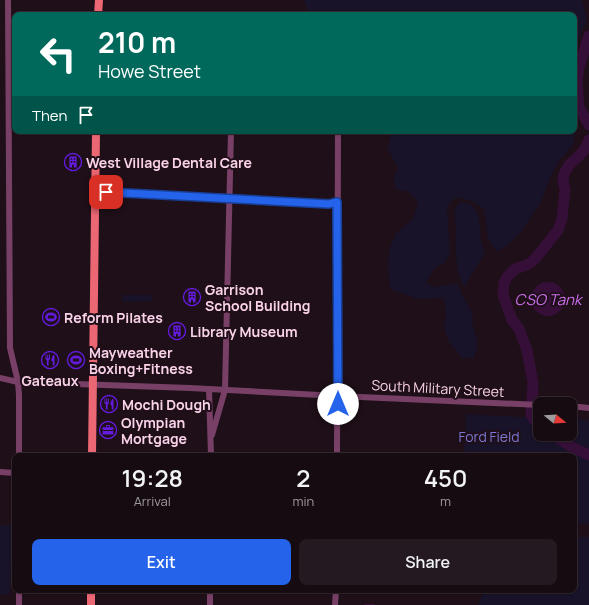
<!DOCTYPE html>
<style>
:root{--surface:#170b12;--page:#241920;--text:#f1f3f6;--muted:#9e9b9f;--line:#362b32;--accent:#2563eb}
body{margin:0;font-family:Manrope,sans-serif;background:var(--page);color:var(--text);height:100vh;display:flex;flex-direction:column;font-size:15px;white-space:nowrap}
*{box-sizing:border-box;margin:0}
p{font-size:13px;color:var(--muted)}
.icon{flex:none;width:22px;height:22px;fill:none;stroke:currentColor;stroke-width:2;stroke-linecap:round;stroke-linejoin:round}
.map{position:relative;flex:1;overflow:hidden}
.details{position:absolute;left:12px;top:453px;width:565px;height:140px;display:flex;flex-direction:column;background:var(--surface);border-radius:8px;box-shadow:0 1px 3px #0004,0 0 0 1px var(--line)}
.details>*{flex:none}
.top-card{position:absolute;left:12px;top:12px;width:565px;height:122px;border-radius:8px;box-shadow:0 1px 3px #0004,0 0 0 1px var(--line);background:#00695c;color:#fff;overflow:hidden}
.needle{width:26px;rotate:108deg}
.tools{position:absolute;left:533px;top:397px;display:grid;gap:8px}
.tools a{display:grid;place-items:center;width:44px;height:44px;border-radius:8px;background:var(--surface);box-shadow:0 1px 3px #0004,0 0 0 1px var(--line);font-size:20px}
.pin{position:absolute;display:grid;place-items:center;width:34px;height:34px;color:#fff;margin:-17px;border-radius:8px;box-shadow:0 2px 6px #0006}
.me{position:absolute;width:44px;margin:-22px;rotate:0deg;stroke-linejoin:round;filter:drop-shadow(0 0 3px #0008)}
.turn{display:flex;align-items:center;gap:14px;height:84px;padding:0 20px;font-size:18px}
.turn .icon{width:52px;height:52px;stroke-width:2.5}
.turn b{display:block;font-size:28px;line-height:34px}
.then{display:flex;align-items:center;height:38px;padding:0 20px;background:#0003;gap:8px;font-size:15px}
.eta{display:flex;justify-content:space-evenly;align-items:center;height:68px;text-align:center}
.eta b{font-size:24px;font-weight:600;line-height:28px}
.primary-button{display:flex;gap:8px;margin-top:auto;padding:8px 20px}
.primary-button a{flex:1;height:46px;border-radius:8px;background:var(--accent);color:#fff;font-size:16px;font-weight:600;line-height:46px;text-align:center}
.primary-button a+a{background:var(--page);color:var(--text)}
.map>svg:first-child{display:block}
</style>
<div class="map">
<svg width="589" height="605" viewBox="0 0 589 605">
<rect width="100%" height="100%" fill="#1f0f18"/>
<g fill="#181328">
<polygon points="304,0 582,0 587,20 580,35 574,68 574,15 309,15"/>
<path d="M574,114L576,128L573,145L559,161L551,176L541,202L520,233L508,245L497,252L488,239L484,209C474,202 468,198 455,198L447,207L450,253L445,263L435,268L426,282L433,287L458,283L462,295L473,314C470,325 476,332 477,342C478,347 475,353 474,358H462L449,342L444,328L446,311L443,298L418,299L390,289L388,269L389,250L396,233L413,219L418,201L409,192L395,189L394,177L398,168L388,149L391,131H574Z"/>
<path d="M460,202L469,204L475,208L479,217L481,241L485,253L471,275L465,287C454,274 456,245 456,229C456,222 453,216 455,210C456,207 458,204 460,202Z"/>
<polygon points="122,295 152,295 152,301 123,302"/>
<polygon points="466,414 540,418 540,434 570,434 570,419 589,420 589,524 574,524 574,456 464,456"/>
<polygon points="0,525 12,525 10,594 0,595"/>
<polygon points="574,537 589,537 589,605 478,605 485,590 574,590"/>
</g>
<circle fill="#350f38" cx="548" cy="299" r="17"/>
<g fill="none" stroke-linecap="round" stroke-linejoin="round">
<polyline stroke="#350f38" stroke-width="2" points="365,605 374,605"/>
<g stroke="#350f38" stroke-width="11">
<polyline points="589,36 579,67 577,82 579,107 589,125"/>
<polyline points="540,424 534,420 531,415 533,383 527,350 519,329 512,320 503,295 504,283 507,277 515,269 529,264 535,259 558,230 562,219 565,189 563,182 564,174 569,165 583,152 589,140"/>
<polyline points="552,434 570,446 589,455"/>
</g>
<g stroke="#784067" stroke-width="6">
<polyline points="8,0 10,348 18,382 19,395 19,456"/>
<polyline points="95,192 327,203 337,202"/>
<polyline points="0,378 18,382 190,388 338,396 540,405"/>
<polyline points="209,389 211,456"/>
<polyline points="570,406 589,408"/>
<polyline points="212,435 225,390 231,131"/>
<polyline points="337,456 338,131"/>
<polyline points="0,472 15,473"/>
<polyline points="19,605 19,590"/>
<polyline points="210,605 210,590"/>
<polyline points="335,605 336,590"/>
</g>
<g stroke="#ec6774" stroke-width="8">
<polyline points="98,15 99,0"/>
<polyline points="92,456 96,131"/>
<polyline points="91,590 91,605"/>
</g>
</g>
<g fill="none" stroke-linecap="round" stroke-linejoin="round">
<g stroke="#184099" stroke-width="10">
<polyline id="route" points="106,192 329,204 337,202 338,404"/>
</g>
<use href="#route" stroke="#2563eb" stroke-width="7"/>
</g>
<defs>
<g id="building-ring" transform="scale(0.9)"><circle r="9.5" fill="#1f0f18" stroke="#641bdd" stroke-width="1.5"/><path d="M-4-6H4V6H1V3H-1V6H-4ZM-2.5-4.3h1.7v1.8h-1.7ZM.8-4.3h1.7v1.8H.8ZM-2.5-1h1.7V.8h-1.7ZM.8-1h1.7V.8H.8Z" fill="#641bdd"/></g>
<g id="stadium-ring" transform="scale(0.9)"><circle r="9.5" fill="#1f0f18" stroke="#641bdd" stroke-width="1.5"/><path d="M0-5a6.5 5 0 1 0 0 10a6.5 5 0 1 0 0-10ZM-3.5-1.8h7v3.6h-7Z" fill="#641bdd"/></g>
<g id="restaurant-ring" transform="scale(0.9)"><circle r="9.5" fill="#1f0f18" stroke="#641bdd" stroke-width="1.5"/><path d="M-5-6h1v4h1v-4h1v4h1v-4h1v5L-1.5 .5V6h-2V.5L-5-1ZM5-6V6H3V1.5H1.5Q1.5-4 5-6Z" fill="#641bdd"/></g>
<g id="office-ring" transform="scale(0.9)"><circle r="9.5" fill="#1f0f18" stroke="#641bdd" stroke-width="1.5"/><path d="M-6-3h4V-5.5h4V-3h4V5H-6ZM-1-4.5V-3h2v-1.5ZM-6 0V1H6V0Z" fill="#641bdd"/></g>
</defs>
<g fill-rule="evenodd">
<use href="#building-ring" x="73" y="162"/>
<use href="#building-ring" x="192" y="297"/>
<use href="#stadium-ring" x="51" y="317"/>
<use href="#building-ring" x="177" y="331"/>
<use href="#restaurant-ring" x="50" y="360"/>
<use href="#stadium-ring" x="76" y="360"/>
<use href="#restaurant-ring" x="109" y="404"/>
<use href="#office-ring" x="108" y="430"/>
</g>
<g text-anchor="middle" dominant-baseline="central" stroke-width="4" stroke-linejoin="round" paint-order="stroke">
<g font-size="14" font-weight="bold" fill="#fad3ea" stroke="#1f0f18" text-anchor="start">
<text x="86" y="162">West Village Dental Care</text>
<text x="205" y="289">Garrison<tspan x="205" dy="16">School Building</tspan></text>
<text x="64" y="317">Reform Pilates</text>
<text x="190" y="331">Library Museum</text>
<text x="89" y="352">Mayweather<tspan x="89" dy="16">Boxing+Fitness</tspan></text>
<text x="50" y="380" text-anchor="middle">Gateaux</text>
<text x="122" y="404">Mochi Dough</text>
<text x="121" y="422">Olympian<tspan x="121" dy="16">Mortgage</tspan></text>
</g>
<g font-size="14" fill="#fad3ea" stroke="#1f0f18">
<text transform="translate(438 388) rotate(3)">South Military Street</text>
</g>
<g font-size="14" fill="#7a77d5" stroke="#1f0f18">
<text x="489" y="436">Ford Field</text>
</g>
<g font-size="15" font-style="italic" fill="#cc6eed" stroke="#1f0f18">
<text x="548" y="299">CSO Tank</text>
</g>
</g>
</svg>
<div class="tools">
<a><svg class="needle" viewBox="-14 -14 28 28"><path d="M0-13l5 13h-10z" fill="#e53935"/><path d="M0 13l5-13h-10z" fill="#9e9b9f"/></svg></a>
</div>
<div class="pin" style="left:106px;top:192px;background:#d93025"><svg class="icon" aria-label="arrive" viewBox="0 0 24 24"><path d="M6 21V4h12l-3 4 3 4H6"/></svg></div>
<svg class="me" style="left:338px;top:404px" viewBox="-20 -20 40 40"><circle r="19" fill="#fff"/><path d="M0-13L10 11 0 6-10 11z" fill="#2563eb"/></svg>
<div class="top-card">
<div class="turn"><svg class="icon" aria-label="left" viewBox="0 0 24 24"><path d="M17 20v-9H6M10 6l-5 5 5 5"/></svg><div><b>210 m</b>Howe Street</div></div>
<div class="then">Then<svg class="icon" aria-label="arrive" viewBox="0 0 24 24"><path d="M6 21V4h12l-3 4 3 4H6"/></svg></div>
</div>
<section class="details">
<div class="eta">
<div><b>19:28</b><p>Arrival</p></div>
<div><b>2</b><p>min</p></div>
<div><b>450</b><p>m</p></div>
</div>
<div class="primary-button"><a>Exit</a><a>Share</a></div>
</section>
</div>
